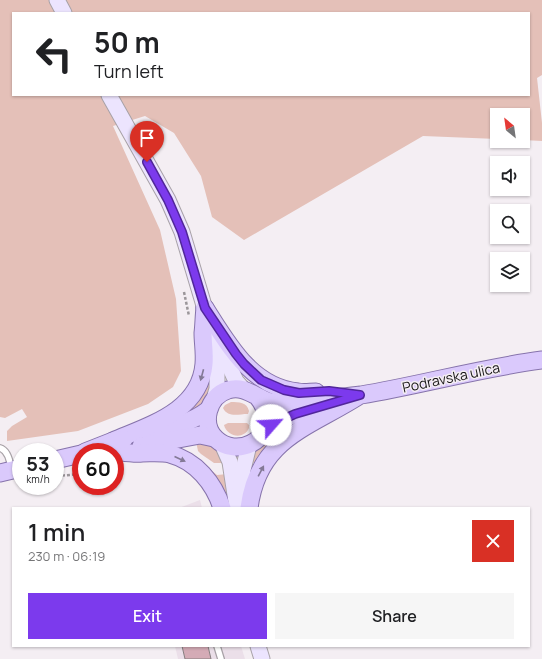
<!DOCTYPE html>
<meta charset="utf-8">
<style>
:root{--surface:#fff;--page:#f6f6f6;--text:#202124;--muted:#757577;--accent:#7c3aed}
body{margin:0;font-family:Manrope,sans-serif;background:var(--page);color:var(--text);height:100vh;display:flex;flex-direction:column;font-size:15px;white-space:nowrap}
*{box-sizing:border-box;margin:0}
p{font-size:13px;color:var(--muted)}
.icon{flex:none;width:22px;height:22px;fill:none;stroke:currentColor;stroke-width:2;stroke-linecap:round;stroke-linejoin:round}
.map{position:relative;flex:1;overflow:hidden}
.side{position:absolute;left:12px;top:507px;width:518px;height:140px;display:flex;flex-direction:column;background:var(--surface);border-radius:0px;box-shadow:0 1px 3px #0004}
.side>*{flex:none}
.guide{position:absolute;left:12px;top:12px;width:518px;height:84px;border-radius:0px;box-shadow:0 1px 3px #0004;background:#fff;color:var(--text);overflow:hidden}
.needle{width:26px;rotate:331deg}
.tools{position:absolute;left:490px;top:108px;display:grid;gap:8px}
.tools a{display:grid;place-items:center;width:40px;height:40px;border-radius:0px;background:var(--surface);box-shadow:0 1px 3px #0004;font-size:20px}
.speed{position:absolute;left:12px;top:443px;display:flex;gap:8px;font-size:20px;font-weight:700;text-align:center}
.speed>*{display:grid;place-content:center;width:52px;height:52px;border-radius:50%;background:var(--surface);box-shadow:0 1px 3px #0004;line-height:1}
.speed small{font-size:10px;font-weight:400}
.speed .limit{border:6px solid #d22;background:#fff;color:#111}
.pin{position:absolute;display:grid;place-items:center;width:34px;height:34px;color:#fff;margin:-41px -17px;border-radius:50% 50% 50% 0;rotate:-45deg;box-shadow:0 0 4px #0007}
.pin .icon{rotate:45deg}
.me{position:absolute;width:44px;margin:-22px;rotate:64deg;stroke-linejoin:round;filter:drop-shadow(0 0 3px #0008)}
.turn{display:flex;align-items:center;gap:14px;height:84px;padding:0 16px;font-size:18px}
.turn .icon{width:52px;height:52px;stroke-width:2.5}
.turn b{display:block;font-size:28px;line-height:34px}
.round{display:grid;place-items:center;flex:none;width:42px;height:42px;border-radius:0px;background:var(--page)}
.overview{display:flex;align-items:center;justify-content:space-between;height:68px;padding:0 16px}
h1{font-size:24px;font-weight:600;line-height:30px}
.primary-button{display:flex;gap:8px;margin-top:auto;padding:8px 16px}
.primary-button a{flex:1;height:46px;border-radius:0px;background:var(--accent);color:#fff;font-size:16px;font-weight:600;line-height:46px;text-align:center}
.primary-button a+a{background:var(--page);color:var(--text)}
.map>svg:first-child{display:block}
</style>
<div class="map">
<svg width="542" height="659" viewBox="0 0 542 659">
<rect width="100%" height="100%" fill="#f4eef3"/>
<g fill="#ebdfe9">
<polygon points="200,500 202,508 179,508"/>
<polygon points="175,646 241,646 245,659 178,659"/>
</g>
<g fill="#e4c0b8" fill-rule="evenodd">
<path d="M0,0H542V75L537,78L542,123V141L523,140V115H497V139L423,136L244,240L212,217L201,176L174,133L145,116L113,126L160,230L176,299L181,371L173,387L148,404L78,431L7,441V431L12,426L27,417L22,409L5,418L0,417ZM13,13H529V95H13Z"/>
<polygon points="206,380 212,381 210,397 192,416 188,409"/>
<path d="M231,402C239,402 247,402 249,411L248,414C238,414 228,418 223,408L225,405Z"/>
<path d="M228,423H247L249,425V428C244,440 227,437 224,425Z"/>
<polygon points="283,423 287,432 259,464 250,462 255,448"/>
<polygon points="196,441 215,445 223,463 214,463 201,454 198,451"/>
<polygon points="206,466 217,475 228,474 230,500 225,501 205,468"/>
</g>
<polygon fill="#d4abb6" stroke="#867f80" points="182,646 208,646 211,659 185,659"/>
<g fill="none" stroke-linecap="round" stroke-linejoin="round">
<g stroke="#a8a2a7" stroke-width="8">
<g id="lane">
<path d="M0,448C7,450 10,461 11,468"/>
<polyline points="217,646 221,659"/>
</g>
</g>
<g stroke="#a8a2a7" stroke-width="17">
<g id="secondary">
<polyline points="57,0 64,13"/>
<polyline points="109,95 168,200 182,232 211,329 217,371 217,389 214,399"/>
<polyline points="218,342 236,381 244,390"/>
<polyline points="222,444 230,462 237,508"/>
<polyline points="240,491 243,470 249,445"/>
<polyline points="258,646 262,659"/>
</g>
</g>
<g stroke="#8673ab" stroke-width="19">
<g id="primary">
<path d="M205,308C228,344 251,387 298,392C304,393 310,392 316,392"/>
<path d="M257,396C261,401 264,406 266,412C273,441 236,458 216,439C200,424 208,396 228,390C243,385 254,396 267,401C275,404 284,404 291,404C300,403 309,401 318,400C332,398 347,397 361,395C421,385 481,368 542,360"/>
<path d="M151,432C172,427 191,423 208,410"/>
<path d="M263,432C278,419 294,414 312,410"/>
<path d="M113,441C150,425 200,411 204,364C205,353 203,343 203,333C204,325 204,316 205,308"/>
<polyline points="141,446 200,435 214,438"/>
<path d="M114,451C123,452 133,454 142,453C152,453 161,452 170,454C196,461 214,483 222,508"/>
<polyline points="85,452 113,441 124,439"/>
<polyline points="55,460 81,454"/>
<polyline points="0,473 21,468"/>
<path d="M249,508C258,439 306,429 357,397"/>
</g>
</g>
<g stroke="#9b969a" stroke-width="2.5" stroke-dasharray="3 2" stroke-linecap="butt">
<polyline points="184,292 189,316"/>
<polyline points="23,452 46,448"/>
<polyline points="57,476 81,474"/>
</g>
<use href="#lane" stroke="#fff" stroke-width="5.5"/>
<use href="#secondary" stroke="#ece4fe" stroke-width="15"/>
<use href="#primary" stroke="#dac9fc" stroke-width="17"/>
</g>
<defs><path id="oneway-solid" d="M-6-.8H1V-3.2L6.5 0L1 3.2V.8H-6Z"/></defs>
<g fill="#837996">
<use href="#oneway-solid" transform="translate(202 375) rotate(105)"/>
<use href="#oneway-solid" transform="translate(180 459) rotate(24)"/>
<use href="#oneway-solid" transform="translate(261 471) rotate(-62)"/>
</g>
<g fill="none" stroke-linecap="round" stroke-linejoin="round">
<g stroke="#51269a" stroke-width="10">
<polyline id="route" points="147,162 168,200 182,232 205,308 236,354 244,364 261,380 284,390 299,393 329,391 360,395 295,414 271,425"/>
</g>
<use href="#route" stroke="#7c3aed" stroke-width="7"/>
</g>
<g text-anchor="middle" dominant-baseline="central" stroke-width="3" stroke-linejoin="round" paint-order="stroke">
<g font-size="14" fill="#191719" stroke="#f4eef3">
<text transform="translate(451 377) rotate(-12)">Podravska ulica</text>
</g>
</g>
</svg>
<div class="tools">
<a><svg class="needle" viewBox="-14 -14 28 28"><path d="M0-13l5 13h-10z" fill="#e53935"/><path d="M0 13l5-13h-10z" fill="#757577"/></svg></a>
<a><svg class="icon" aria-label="sound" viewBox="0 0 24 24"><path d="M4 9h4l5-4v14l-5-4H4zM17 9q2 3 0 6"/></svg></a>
<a><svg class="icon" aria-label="search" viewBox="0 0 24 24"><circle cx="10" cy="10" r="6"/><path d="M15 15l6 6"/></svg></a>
<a><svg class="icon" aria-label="layers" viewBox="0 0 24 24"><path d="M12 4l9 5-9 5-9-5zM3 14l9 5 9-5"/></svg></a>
</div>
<div class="speed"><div>53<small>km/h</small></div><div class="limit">60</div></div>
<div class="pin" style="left:147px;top:162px;background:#d93025"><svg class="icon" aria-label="arrive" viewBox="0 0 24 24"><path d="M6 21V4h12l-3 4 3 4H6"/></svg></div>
<svg class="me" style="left:271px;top:425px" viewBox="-20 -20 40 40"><circle r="19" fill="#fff"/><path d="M0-13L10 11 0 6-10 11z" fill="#7c3aed"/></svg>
<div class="guide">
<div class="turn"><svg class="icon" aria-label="left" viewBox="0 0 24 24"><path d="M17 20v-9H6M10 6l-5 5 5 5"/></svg><div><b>50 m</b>Turn left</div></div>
</div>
<section class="side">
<div class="overview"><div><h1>1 min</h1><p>230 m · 06:19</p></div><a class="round" style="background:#d93025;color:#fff"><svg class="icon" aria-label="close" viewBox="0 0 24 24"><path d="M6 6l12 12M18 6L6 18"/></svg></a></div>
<div class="primary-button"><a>Exit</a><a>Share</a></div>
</section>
</div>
